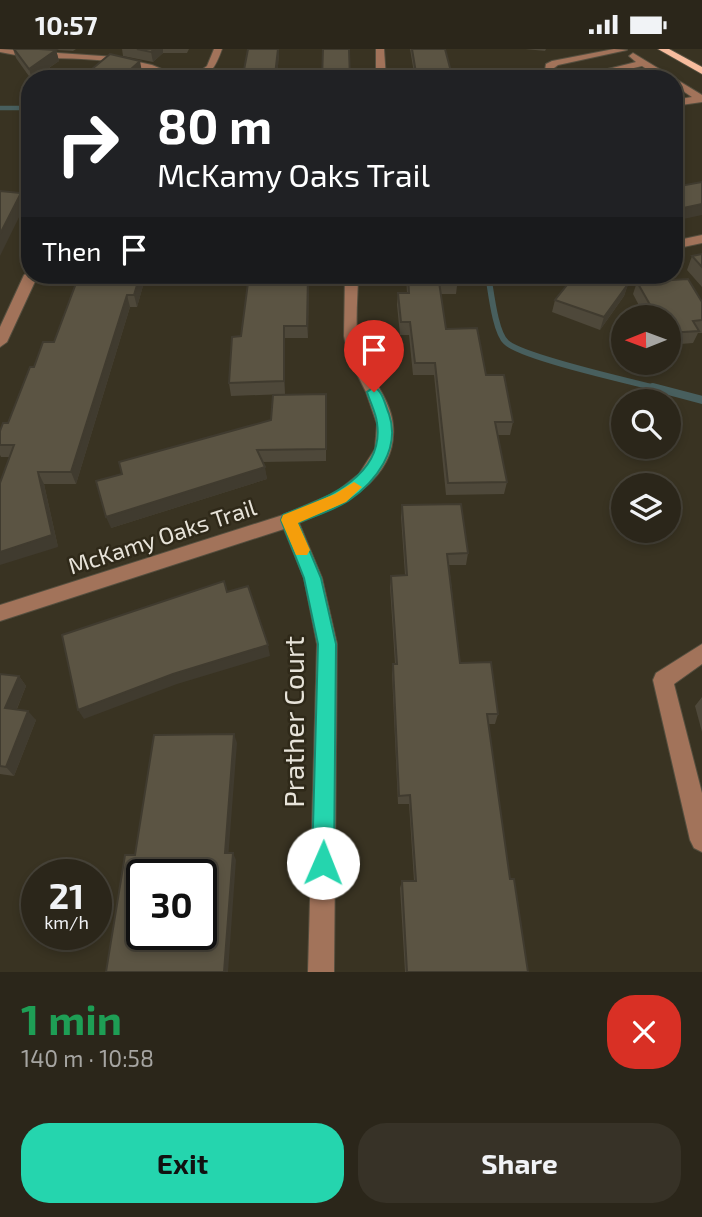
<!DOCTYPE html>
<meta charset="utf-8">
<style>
:root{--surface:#2b261a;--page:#373227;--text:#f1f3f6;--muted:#a6a5a2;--line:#474339;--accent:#25d5ae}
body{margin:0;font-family:"Exo 2",sans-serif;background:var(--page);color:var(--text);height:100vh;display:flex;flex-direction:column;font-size:26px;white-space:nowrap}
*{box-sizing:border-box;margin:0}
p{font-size:23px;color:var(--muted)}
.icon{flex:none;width:38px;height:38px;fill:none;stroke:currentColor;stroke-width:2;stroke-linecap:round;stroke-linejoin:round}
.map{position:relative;height:923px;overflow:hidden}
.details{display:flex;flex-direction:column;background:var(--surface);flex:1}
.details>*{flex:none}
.hud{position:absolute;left:21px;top:21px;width:662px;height:214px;border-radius:28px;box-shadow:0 4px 10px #0003,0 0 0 2px var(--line);background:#202124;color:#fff;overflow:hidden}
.needle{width:46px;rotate:269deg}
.tools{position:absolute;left:611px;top:256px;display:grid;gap:14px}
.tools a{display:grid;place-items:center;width:70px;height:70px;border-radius:50%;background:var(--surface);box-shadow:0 4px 10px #0003,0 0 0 2px var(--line);font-size:35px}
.speed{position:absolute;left:21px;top:810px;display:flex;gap:14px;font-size:35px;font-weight:700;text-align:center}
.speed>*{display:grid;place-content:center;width:91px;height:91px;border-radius:50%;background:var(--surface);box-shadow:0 4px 10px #0003,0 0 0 2px var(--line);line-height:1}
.speed small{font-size:18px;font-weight:400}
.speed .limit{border:4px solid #111;border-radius:10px;background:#fff;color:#111}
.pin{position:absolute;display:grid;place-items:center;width:60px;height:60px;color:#fff;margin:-72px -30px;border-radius:50% 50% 50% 0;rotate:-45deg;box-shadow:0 0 7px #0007}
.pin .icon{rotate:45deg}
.me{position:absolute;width:77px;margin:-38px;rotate:1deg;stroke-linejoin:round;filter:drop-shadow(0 0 5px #0008)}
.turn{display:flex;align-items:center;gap:24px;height:147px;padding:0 21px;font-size:32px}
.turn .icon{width:91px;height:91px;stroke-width:2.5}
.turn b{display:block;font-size:49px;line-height:60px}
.then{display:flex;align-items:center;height:66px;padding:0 21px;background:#0003;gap:14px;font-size:26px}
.round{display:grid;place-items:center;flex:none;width:74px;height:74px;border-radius:28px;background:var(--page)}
.overview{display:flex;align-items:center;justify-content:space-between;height:119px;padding:0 21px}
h1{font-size:42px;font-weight:700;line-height:52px;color:#1e9e55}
.action{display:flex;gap:14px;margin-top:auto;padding:14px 21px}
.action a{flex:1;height:80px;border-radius:28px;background:var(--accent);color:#111;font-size:28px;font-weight:700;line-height:80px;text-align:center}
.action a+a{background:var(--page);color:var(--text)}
.status{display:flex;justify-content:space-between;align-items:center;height:49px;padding:0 35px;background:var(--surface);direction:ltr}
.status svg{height:19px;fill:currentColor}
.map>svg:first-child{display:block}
</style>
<div class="status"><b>10:57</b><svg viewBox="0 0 49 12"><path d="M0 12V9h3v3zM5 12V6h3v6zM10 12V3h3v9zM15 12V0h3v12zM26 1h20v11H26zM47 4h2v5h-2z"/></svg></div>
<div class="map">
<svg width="702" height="923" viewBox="0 0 702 923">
<rect width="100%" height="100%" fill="#393322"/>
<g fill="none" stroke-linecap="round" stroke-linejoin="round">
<polyline stroke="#485f5e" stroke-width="4.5" points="0,59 30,59"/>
<path stroke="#485f5e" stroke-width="6" d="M488,226C491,242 495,283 506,293C520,308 633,333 660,340"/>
<polyline stroke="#485f5e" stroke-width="8" points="653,338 702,351"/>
<g stroke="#554f3f" stroke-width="2">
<g id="minor">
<path d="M0,0L116,8L152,16L185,30C161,30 139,17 115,13C77,7 38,12 0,3Z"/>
<path d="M214,0H222C216,17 210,30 189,30L207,17Z"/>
<polygon points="376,0 384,0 386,30 376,30"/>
<path d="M614,0L627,1L558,16L554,19C580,31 610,19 636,13L629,7L633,4L702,46V53L674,57V51L692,48L674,36V30H662L642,17C614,23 571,41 545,21L546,15L552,12Z"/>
<polygon points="702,186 702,194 674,200 674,192"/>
<polygon points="30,222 30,226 38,226 7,293 0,298 0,278 24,226"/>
<path d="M345,226H358C358,252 353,283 362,307C371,330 391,351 393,376C398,432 341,456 299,474L322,529L337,595L334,923H308L317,595L304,529L284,480L0,572V556L283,466L335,444L359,425L375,400L377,375L366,343L348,307L344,287Z"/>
<polygon points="702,595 702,615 674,635 702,744 702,803 694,799 690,791 653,631 656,624"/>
</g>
</g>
<g stroke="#554f3f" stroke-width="2">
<polygon id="major" points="658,0 669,0 702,18 702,25"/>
</g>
<use href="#minor" fill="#a2735a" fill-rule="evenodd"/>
<use href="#major" fill="#f7bc9e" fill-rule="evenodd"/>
</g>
<g fill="#4e483a">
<polygon points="13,0 76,0 73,2 56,1 59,12 33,30 31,30 16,9"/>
<polygon points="122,0 189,0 187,4 163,4 153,13 123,7"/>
<polygon points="410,0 445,0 453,30 415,30"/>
<polygon points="525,0 546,0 545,2"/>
<polygon points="279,3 277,30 244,30 243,26"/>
<polygon points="702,205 702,238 687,221 692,207"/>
<polygon points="86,226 146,226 137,258 130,258 76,435 44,435 58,498 10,408 1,408 0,406 0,382 8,374 34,318 54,293"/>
<polygon points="309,226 308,289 285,289 285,345 231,347 229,334 241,287"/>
<polygon points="406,226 465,226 463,237 457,237 456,245 441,245 446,280 486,326 513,373 510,386 497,386 507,433 504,445 446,446 434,326 413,326 409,286 400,286 397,256 398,244 407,244"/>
<polygon points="516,226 601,226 628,235 624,247 600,281 552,263 555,251 573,228 520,233"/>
<polygon points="637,233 702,253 702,284 698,284 693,294 668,296 668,268 645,268 633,245"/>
<polygon points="326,357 326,412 263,413 267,430 111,479 122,425"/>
<polygon points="402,456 468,504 466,516 449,516 460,614 498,665 495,675 488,675 510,830 528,923 405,923 400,839 402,832 414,832 409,755 398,755 392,625 393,615 395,615 390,538 391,527 405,526 401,468"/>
<polygon points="0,625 19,627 26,637 17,660 36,671 14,727 0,725"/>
<polygon points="702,648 702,683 695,657"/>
</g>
<g fill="#403b2f">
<polygon points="154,0 163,0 163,4 153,13 151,3"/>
<polygon points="278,0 279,0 279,3 277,30 275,30"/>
<polygon points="56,1 59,12 32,30 29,20"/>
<polygon points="140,12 142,23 134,30 129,22"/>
<polygon points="21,144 25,156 0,207 0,185"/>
<polygon points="702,155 702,166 674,172 674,161"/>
<polygon points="140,226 146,226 137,258 134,246"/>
<polygon points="308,226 309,226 308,289 307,277"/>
<polygon points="628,235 624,247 600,281 604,268"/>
<polygon points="127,246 130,258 76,435 71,423"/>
<polygon points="284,277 285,289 285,345 284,332"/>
<polygon points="265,418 267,430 111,479 106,468"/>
<polygon points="38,423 44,435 58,498 0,516 0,503"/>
<polygon points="268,596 270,607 177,635 84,670 78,661 173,625"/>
<polygon points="19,627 26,637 13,669 5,659"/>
<polygon points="28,662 36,671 14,727 6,718"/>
<polygon points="234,685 237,694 228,811 225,804"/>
<polygon points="233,804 236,811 228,923 224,923"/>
</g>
<g fill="#5b5443" stroke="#403b2f" stroke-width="2" fill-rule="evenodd">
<polygon points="14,0 39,0 56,1 29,20"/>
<polygon points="137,0 154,0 151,3"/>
<polygon points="248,0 278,0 275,26 243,26"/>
<polygon points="323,0 349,0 350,30 322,30"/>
<polygon points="412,0 445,0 453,30 417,30"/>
<polygon points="110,5 140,12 129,22 149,30 80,30"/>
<polygon points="702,133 702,155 674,161 674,143 675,142 674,141 674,138"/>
<polygon points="0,142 21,144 0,185"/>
<polygon points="702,205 702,218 692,207"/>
<polygon points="86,226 140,226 134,246 127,246 71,423 38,423 52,486 0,503 0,434 14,396 0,396 0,382 3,374 8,374 30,318 34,318 43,293 54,293 78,229 85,229"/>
<polygon points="249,226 308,226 307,277 284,277 284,332 229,334 232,288 241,287"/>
<polygon points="408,226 456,226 457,233 439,233 446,280 477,279 486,326 504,326 513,373 495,373 507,433 448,434 435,314 415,314 410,273 401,273 398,244 409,244"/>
<polygon points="575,226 601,226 628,235 604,268 555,251"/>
<polygon points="688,230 702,253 702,271 693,272 699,282 668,284 668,268 657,268 637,233"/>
<polygon points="326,345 326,400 257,401 265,418 106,468 96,432 122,425 119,413 271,371 273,346"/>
<polygon points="461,455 468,504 447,505 460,614 491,613 498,665 487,665 510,830 514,830 528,923 407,923 402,832 416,832 410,746 399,747 393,615 397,615 391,527 407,526 402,456"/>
<polygon points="224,532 227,543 248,537 268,596 173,625 78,661 62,586"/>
<polygon points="0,625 19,627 5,659 28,662 6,718 0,717"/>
<path d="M234,685L225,804H233L224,923H106L125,806H135L154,686ZM142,826H201V886H142Z"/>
</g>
<path fill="#25d5ae" stroke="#188a71" stroke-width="2" d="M374,338C383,342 385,356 389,365C401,400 376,433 348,452C334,461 314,467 298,474L321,529L336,595L334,814L331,821L323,825L315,821L312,814L318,595L304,529L281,471L283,466C323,450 385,429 377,374C376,364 370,353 367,343Z"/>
<polygon fill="#f59e0b" points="354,433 362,438 346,453 298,474 310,501 307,506 296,506 281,471 283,466 335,445"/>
<g text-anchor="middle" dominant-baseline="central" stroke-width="5" stroke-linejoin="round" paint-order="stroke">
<g font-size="23" fill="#e7e3d9" stroke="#2f2919">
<text transform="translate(162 487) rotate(-18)">McKamy Oaks Trail</text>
</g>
<g font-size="28" fill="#e7e3d9" stroke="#2f2919">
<text transform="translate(293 673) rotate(-90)">Prather Court</text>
</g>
</g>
</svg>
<div class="tools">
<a><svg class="needle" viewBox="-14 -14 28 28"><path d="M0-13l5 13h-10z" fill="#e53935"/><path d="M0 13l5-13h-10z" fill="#a6a5a2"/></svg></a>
<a><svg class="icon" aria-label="search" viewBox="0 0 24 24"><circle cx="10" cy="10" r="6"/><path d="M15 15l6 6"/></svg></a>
<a><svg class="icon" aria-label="layers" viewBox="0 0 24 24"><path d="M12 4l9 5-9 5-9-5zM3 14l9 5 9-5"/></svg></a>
</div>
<div class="speed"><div>21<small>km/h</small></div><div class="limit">30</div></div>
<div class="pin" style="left:374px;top:343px;background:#d93025"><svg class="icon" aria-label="arrive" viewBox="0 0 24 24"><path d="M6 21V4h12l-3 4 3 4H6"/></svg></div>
<svg class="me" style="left:323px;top:814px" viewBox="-20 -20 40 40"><circle r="19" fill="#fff"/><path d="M0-13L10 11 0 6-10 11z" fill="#25d5ae"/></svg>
<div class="hud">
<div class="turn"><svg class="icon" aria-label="right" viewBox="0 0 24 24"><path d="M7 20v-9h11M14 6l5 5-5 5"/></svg><div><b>80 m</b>McKamy Oaks Trail</div></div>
<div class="then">Then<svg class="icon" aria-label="arrive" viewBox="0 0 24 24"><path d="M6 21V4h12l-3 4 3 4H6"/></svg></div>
</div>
</div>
<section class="details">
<div class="overview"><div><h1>1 min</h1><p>140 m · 10:58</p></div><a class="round" style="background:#d93025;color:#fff"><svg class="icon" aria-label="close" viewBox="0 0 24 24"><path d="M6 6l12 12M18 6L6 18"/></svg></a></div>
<div class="action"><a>Exit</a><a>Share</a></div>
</section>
